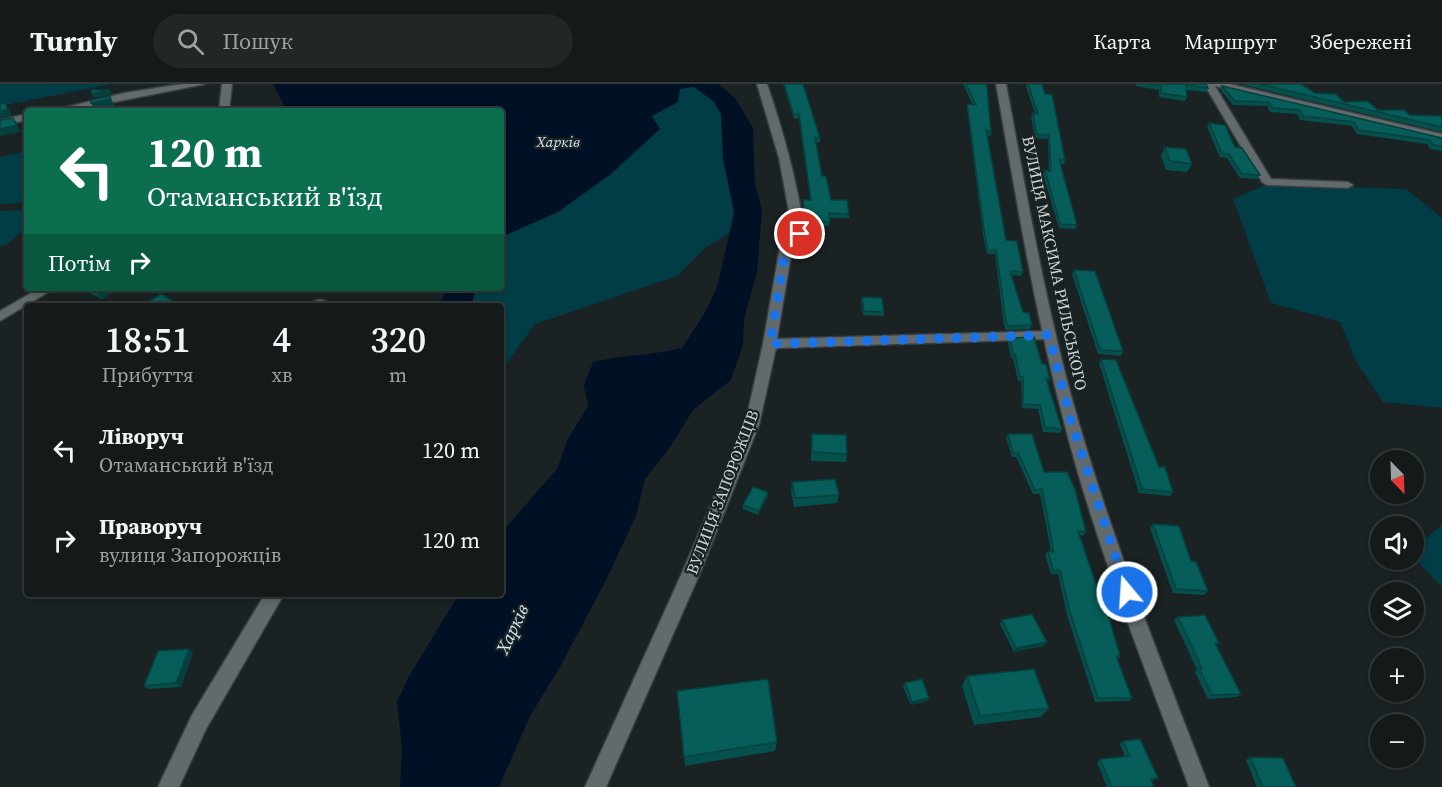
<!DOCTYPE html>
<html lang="uk">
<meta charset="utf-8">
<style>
:root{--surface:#141a1a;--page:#212727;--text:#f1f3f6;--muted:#9da1a2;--line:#333839}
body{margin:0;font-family:"Source Serif 4",serif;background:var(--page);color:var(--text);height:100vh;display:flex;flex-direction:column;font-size:22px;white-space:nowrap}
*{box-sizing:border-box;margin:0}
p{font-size:20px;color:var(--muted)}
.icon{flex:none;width:33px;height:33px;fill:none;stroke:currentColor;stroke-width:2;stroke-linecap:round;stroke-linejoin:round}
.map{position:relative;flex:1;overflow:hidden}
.sheet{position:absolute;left:24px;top:219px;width:480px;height:294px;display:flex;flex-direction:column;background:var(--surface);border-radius:6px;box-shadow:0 3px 9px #0003,0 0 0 2px var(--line)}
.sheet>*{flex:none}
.guide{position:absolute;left:24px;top:24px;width:480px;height:183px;border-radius:6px;box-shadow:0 3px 9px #0003,0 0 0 2px var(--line);background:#0b6e4f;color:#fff;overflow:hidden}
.needle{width:39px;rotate:157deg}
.buttons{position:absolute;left:1370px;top:366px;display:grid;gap:12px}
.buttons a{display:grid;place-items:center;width:54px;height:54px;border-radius:50%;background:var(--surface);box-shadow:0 3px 9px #0003,0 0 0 2px var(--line);font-size:30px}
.pin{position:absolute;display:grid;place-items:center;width:51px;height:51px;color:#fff;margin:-26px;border:3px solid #fff;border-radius:50%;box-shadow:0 2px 6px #0007}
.me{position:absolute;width:66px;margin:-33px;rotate:342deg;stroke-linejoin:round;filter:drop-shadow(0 0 4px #0008)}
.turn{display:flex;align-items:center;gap:21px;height:126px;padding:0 24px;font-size:27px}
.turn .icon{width:78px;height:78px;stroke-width:2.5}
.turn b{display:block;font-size:42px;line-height:51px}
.then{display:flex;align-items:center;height:57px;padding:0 24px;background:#0003;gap:12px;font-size:22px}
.eta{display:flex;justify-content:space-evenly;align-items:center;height:102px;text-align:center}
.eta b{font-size:36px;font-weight:600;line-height:42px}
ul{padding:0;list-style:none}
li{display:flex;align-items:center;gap:18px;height:90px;padding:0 24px}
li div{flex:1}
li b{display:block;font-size:22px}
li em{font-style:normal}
header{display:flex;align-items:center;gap:36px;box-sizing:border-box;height:84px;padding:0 30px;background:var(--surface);border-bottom:2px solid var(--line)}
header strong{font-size:28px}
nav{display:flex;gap:33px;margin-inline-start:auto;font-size:21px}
.search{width:420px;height:54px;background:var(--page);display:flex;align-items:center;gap:15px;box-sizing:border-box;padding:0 21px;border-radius:33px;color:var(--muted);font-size:22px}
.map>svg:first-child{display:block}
</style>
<header>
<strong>Turnly</strong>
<div class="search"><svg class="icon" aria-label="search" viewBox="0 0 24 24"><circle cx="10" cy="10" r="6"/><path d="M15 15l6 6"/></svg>Пошук</div>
<nav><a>Карта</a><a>Маршрут</a><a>Збережені</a></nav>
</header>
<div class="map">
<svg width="1442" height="703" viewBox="0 0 1442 703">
<rect width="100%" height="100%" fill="#1b2223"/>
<g fill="#003d46">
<polygon points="0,0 112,0 0,22"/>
<polygon points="694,2 713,17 721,30 723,75 734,128 730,149 705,164 677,192 535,240 501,287 501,222 471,222 476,204 501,204 501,153 558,128 659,46 651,32 677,18 680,4"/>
<polygon points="27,67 27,119 0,120 0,73"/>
<polygon points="1267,100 1406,105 1442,134 1442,324 1383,318 1356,277 1340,238 1271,219 1233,115"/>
<polygon points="27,126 27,143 7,160 0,162 0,127"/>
<polygon points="1442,441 1442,503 1413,473 1413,465"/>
</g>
<g fill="#011125">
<path d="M273,0H718L735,14L753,44L755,101L762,126L757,188L744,235L743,261L731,296L693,326L669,365L645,395L636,432L604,500L560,583L530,632L499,703H400L402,664L397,618L409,592L459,510H501V449L557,385L568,355L588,322L584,301L593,278C623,271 653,271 682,264L706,227L718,200L734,128L723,75L721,30L713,17L694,3L680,5L678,18L652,32L660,45L611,90L558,128L501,153V27H287Z"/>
<polygon points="447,204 476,204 471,222 435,222 442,216"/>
</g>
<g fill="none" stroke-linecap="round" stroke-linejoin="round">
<g stroke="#393f40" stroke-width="3">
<g id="street">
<polygon points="182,0 205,0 69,27 51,27 124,9"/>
<polygon points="222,0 232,0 229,27 219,27"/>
<path d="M757,0H767C784,49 797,98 805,150L793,159L777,255L1049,247L1056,251L1049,255L776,264L759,341L700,489L606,703H585L682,489L745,341L763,260L781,157L793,149L779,74Z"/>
<polygon points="1204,0 1230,0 1442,50 1442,56 1215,2 1271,95 1348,98 1353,101 1348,104 1267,101 1262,98"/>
<polygon points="27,30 27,36 0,42 0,36"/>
<polygon points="40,204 55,204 0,237 0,227"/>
<polygon points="320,216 325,217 326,222 314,222 315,217"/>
<polygon points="265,510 284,510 206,645 179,703 158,703 192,631"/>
</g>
</g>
<g stroke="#393f40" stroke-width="3">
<path id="secondary" d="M996,0H1006C1027,112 1046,226 1078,336C1114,461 1163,582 1209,703H1189C1144,581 1095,460 1063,334C1034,224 1016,112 996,0Z"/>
</g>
<use href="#street" fill="#626a6c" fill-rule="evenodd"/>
<use href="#secondary" fill="#626a6c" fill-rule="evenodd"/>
</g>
<g fill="#05504d">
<polygon points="783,0 803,0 820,54 820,58 816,58 822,92 831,116 849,130 849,134 830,134 829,142 806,142 803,120 803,116 810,116 799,34 794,35"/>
<polygon points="963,0 986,0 991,49 990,53 987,51 1006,156 1023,188 1021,192 1011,191 1023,228 1032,241 1030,245 1006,246 1004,241 995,170 987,170 983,150 967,24 967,20 973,21"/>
<polygon points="1027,0 1042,0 1065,76 1064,80 1060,80 1077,141 1075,145 1059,144 1043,90 1045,86 1049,86 1048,55 1035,54 1031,33 1033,29 1035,29 1026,3"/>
<polygon points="1136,0 1206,0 1208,4 1206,8 1187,6 1187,13 1185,17 1159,13 1159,6 1136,2"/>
<polygon points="1240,0 1301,0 1315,9 1378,26 1410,31 1442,32 1442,48"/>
<polygon points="1222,2 1442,54 1442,67 1430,65 1427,60 1357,50 1352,42 1300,36 1297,30 1270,28 1267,22 1233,21 1220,5"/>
<polygon points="1209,39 1235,63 1260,91 1257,95 1240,94 1227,74 1220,73 1207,43"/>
<polygon points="1165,63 1192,80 1187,88 1166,86 1161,72"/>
<polygon points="1074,186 1123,267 1121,272 1098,270 1072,190"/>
<polygon points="83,204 119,204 102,215 85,207"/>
<polygon points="344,204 357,204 354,207"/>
<polygon points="862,213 884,228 884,232 863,231 861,218"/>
<polygon points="1010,254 1042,280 1050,295 1047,299 1062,345 1060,349 1043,348 1038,325 1022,324 1021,297 1018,297 1013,274 1011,274 1008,259"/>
<polygon points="1101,275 1159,383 1173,408 1170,412 1139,409 1099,279"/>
<polygon points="812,350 847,370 846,378 811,377 811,358"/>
<polygon points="1008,350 1044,388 1086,448 1083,452 1080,451 1120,572 1118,575 1132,614 1129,617 1095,618 1067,531 1058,490 1051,490 1045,471 1048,467 1051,467 1040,410 1033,410 1016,373 1012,373 1006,354"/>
<polygon points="792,398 839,411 837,419 794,423 791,407"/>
<polygon points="768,412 758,431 743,425 743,421"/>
<polygon points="1153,440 1191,477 1208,507 1204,511 1173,509 1150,444"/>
<polygon points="1178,533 1219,559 1216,561 1241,610 1237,613 1208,615 1195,588 1197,586 1174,536"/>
<polygon points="1002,536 1044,562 1014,568 1000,540"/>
<polygon points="193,568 181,603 148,605 144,602"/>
<polygon points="967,592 1049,624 1041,633 974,641 962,602"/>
<polygon points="905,599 928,617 911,621 903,602"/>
<polygon points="677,607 777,658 775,667 685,682"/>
<polygon points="1123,657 1158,694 1152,697 1154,703 1107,703 1097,678 1100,675 1125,673 1120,660"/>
<polygon points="1250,673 1296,703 1257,703 1246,676"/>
</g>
<g fill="#04413e">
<polygon points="110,6 112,10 94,14 92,10"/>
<polygon points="110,12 115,23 96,27 91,19"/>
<polygon points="5,19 12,31 0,34 0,27"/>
<polygon points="13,34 21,48 0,52 0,45"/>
<polygon points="99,204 119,204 102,215 96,206"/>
<polygon points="768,408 768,412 758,431 759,427"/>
<polygon points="1047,558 1044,562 1014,568 1016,564"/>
<polygon points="189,565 193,568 181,603 176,599"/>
<polygon points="929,614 928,617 911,621 912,618"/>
</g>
<g fill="#065d59" stroke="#04413e" stroke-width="1.5">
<polygon points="784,0 803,0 820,54 815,53 822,92 826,92 831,116 847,116 849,130 829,129 830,138 806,138 803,116 811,116 799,30 794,31"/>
<polygon points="966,0 986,0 987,3 991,49 986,45 1006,156 1017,157 1023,188 1010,187 1023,228 1029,229 1032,241 1008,242 1006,237 996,166 988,166 984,146 967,20 976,21"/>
<polygon points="1028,0 1042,0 1045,10 1052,10 1065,76 1059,75 1077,141 1060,140 1045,86 1051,87 1049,51 1036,50 1033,29 1038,30"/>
<polygon points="1151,0 1206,0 1208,4 1186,1 1187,13 1161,9 1161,2"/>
<polygon points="1259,0 1301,0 1315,9 1336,10 1344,18 1367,17 1378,26 1404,26 1410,31 1442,32 1442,43"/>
<polygon points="1222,2 1442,54 1442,62 1433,61 1430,56 1359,46 1354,38 1303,32 1300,26 1273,24 1269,18 1235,17"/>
<polygon points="91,6 110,6 92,10"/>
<polygon points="110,12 110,15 91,19 91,16"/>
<polygon points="5,19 8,25 0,27 0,20"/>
<polygon points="13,34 17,41 0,45 0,36"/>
<polygon points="1209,39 1225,41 1235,63 1242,64 1260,91 1242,90 1229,70 1222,69"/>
<polygon points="1165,63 1186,65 1192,80 1170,77"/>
<polygon points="1074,186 1095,187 1123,267 1100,266"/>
<polygon points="161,210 181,222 142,222"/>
<polygon points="862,213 882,214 884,228 864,227"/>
<polygon points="1034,253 1042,280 1046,280 1050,295 1046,294 1062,345 1045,343 1040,321 1023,320 1023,293 1020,293 1015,270 1013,270 1010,254"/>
<polygon points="1101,275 1116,276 1159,383 1165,383 1173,408 1142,405"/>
<polygon points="812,350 846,351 847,370 812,368"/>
<polygon points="1008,350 1032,350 1044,388 1067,388 1075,405 1086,448 1078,447 1100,512 1103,512 1120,572 1116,572 1132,614 1098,614 1070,528 1060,486 1053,486 1048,467 1054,468 1042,405 1035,406 1018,369 1013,369"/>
<polygon points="835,395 839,411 795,414 792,398"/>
<polygon points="753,403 768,408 759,427 743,421"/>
<polygon points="1153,440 1179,442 1191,477 1196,478 1208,507 1176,505"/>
<polygon points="1032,530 1047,558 1016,564 1002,536"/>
<polygon points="1205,531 1219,559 1215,559 1241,610 1212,611 1199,584 1202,584 1178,533"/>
<polygon points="189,565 176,599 144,602 158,567"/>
<polygon points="1034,585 1049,624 980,632 967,592"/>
<polygon points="768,595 777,658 684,673 677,607"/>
<polygon points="922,595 929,614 912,618 905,599"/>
<polygon points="1140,655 1158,694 1151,695 1154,703 1112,703 1100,675 1130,672 1123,657"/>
<polygon points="1250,673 1283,674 1296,703 1263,703"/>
</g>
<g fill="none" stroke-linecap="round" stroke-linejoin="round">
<polyline stroke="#1a73e8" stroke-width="10" stroke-dasharray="0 18" points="800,150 787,157 770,260 1049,251 1071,337 1127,508"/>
</g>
<g text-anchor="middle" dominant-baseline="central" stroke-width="4.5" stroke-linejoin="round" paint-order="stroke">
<g font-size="15" font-style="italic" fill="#d4e5f7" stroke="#1b2223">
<text x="558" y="57">Харків</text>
</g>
<g font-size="16" fill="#ced3d4" stroke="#1b2223">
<text transform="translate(1055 179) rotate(78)">ВУЛИЦЯ МАКСИМА РИЛЬСЬКОГО</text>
<text transform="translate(722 408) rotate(-69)">ВУЛИЦЯ ЗАПОРОЖЦІВ</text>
</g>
<g font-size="18" font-style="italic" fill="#d4e5f7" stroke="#1b2223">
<text transform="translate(512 545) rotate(-65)">Харків</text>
</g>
</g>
</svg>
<div class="buttons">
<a><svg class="needle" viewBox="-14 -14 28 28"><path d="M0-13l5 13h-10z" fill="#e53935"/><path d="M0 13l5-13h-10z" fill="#9da1a2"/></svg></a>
<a><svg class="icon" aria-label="sound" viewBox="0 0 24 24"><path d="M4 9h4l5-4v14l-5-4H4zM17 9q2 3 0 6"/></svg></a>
<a><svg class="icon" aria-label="layers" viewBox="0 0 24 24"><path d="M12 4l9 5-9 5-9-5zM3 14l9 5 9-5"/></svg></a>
<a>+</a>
<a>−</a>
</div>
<div class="pin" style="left:800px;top:150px;background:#d93025"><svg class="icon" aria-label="arrive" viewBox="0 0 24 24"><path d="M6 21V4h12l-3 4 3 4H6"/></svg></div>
<svg class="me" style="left:1127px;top:508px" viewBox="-20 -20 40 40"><circle r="17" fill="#1a73e8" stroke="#fff" stroke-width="3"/><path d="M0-11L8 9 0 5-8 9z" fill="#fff"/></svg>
<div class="guide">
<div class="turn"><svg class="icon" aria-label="left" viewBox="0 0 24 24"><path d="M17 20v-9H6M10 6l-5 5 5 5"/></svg><div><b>120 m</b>Отаманський в'їзд</div></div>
<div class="then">Потім<svg class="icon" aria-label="right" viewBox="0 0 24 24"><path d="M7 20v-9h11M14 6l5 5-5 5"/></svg></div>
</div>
<section class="sheet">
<div class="eta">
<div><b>18:51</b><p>Прибуття</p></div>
<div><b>4</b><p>хв</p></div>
<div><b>320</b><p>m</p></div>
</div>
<ul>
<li><svg class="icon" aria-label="left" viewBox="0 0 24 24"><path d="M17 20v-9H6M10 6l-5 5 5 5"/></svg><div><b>Ліворуч</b><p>Отаманський в'їзд</p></div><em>120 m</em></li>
<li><svg class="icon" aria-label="right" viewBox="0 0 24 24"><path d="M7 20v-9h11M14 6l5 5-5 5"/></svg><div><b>Праворуч</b><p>вулиця Запорожців</p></div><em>120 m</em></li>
</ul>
</section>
</div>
